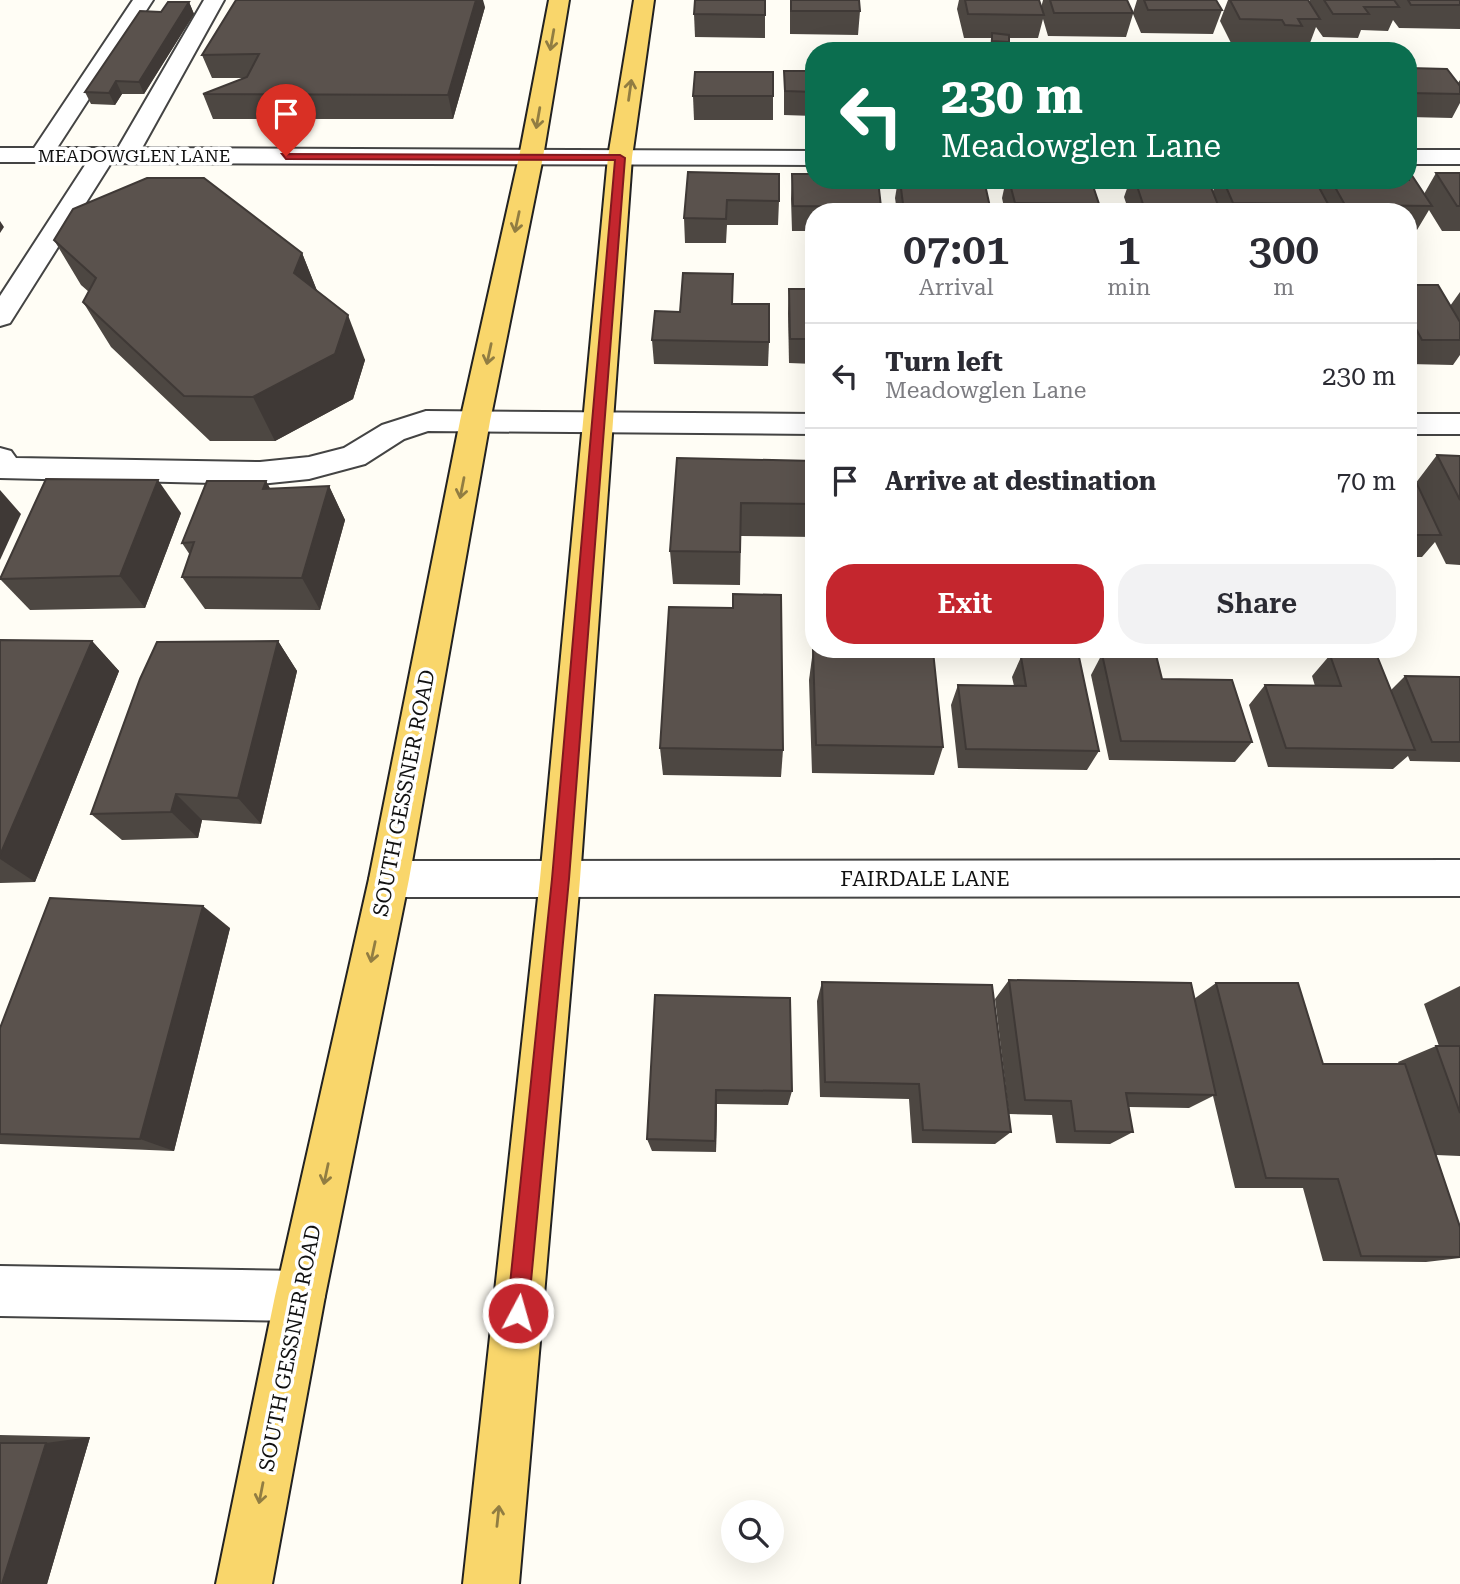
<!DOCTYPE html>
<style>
:root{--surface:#fff;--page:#f2f2f3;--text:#2b2b33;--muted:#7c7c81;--line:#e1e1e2;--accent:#c4262e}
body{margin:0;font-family:"Roboto Serif",serif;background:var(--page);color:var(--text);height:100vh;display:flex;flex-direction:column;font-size:26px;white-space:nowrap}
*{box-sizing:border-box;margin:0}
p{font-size:23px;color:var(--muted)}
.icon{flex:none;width:38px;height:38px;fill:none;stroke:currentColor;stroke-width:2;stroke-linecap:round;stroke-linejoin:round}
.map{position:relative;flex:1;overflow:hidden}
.panel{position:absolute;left:805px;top:203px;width:612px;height:455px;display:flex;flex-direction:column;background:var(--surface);border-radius:28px;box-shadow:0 7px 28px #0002}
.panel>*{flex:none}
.top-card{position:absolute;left:805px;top:42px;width:612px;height:147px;border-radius:28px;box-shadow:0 7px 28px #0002;background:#0b6e4f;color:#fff;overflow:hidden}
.fabs{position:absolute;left:721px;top:1500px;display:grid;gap:14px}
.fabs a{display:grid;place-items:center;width:63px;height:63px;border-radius:50%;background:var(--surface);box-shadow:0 7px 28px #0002;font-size:35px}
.pin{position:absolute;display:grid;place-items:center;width:60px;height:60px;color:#fff;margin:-72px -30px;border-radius:50% 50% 50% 0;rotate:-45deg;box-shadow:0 0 7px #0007}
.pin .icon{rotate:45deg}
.me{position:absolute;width:77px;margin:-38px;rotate:6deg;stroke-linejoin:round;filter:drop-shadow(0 0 5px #0008)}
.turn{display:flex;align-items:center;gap:24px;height:147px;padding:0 21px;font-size:32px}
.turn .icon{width:91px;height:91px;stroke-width:2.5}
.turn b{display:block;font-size:49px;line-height:60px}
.eta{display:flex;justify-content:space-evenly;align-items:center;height:119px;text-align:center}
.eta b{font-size:42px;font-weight:600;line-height:49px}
.cta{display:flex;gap:14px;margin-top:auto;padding:14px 21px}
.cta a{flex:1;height:80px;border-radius:28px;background:var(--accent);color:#fff;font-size:28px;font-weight:600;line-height:80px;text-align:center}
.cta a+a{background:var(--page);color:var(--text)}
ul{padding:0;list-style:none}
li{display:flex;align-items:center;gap:21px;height:105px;padding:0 21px;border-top:2px solid var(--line)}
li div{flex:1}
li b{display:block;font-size:26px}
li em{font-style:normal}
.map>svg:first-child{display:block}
</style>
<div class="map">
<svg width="1460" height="1584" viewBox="0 0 1460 1584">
<rect width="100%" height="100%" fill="#fffdf5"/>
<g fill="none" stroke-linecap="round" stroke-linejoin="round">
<g stroke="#444" stroke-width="4">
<g id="minor">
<polygon points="133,0 153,0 57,148 118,148 204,0 224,0 142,148 814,151 814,165 111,163 10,323 0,326 0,296 87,162 0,162 0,148 34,148"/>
<rect x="1409" y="150" width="51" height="14"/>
<polygon points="426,411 814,414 814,434 428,431 404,439 365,464 309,479 260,484 0,478 0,448 11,451 16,458 260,462 309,457 344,448 382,425"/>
<rect x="1409" y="414" width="51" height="20"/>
<polygon points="1460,860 1460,896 389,897 375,892 369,879 375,866 389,861"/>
<polygon points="0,1266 300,1271 318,1278 325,1296 318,1314 300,1321 0,1316"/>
</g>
</g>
<g stroke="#222" stroke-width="4">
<g id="major">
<polygon points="549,0 569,0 543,157 490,421 409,879 325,1296 272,1584 216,1584 275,1296 369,879 460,421 519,157"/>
<polygon points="634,0 654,0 632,157 580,879 519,1584 463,1584 540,879 608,157"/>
</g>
</g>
<use href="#minor" fill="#fff" fill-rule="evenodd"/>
<use href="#major" fill="#f9d66b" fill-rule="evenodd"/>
</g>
<g fill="#4d4742">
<polygon points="765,0 765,38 695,37 694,14"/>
<polygon points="790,0 859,0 860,11 858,35 790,34"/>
<polygon points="959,0 1039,0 1041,8 1043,0 1127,0 1133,13 1137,0 1216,0 1222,10 1213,34 1141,33 1133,14 1126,37 1048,36 1043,19 1038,38 1009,38 1008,51 990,51 991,38 964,38 957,9"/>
<polygon points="1228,0 1308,0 1309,2 1310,0 1460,0 1460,29 1399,28 1393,20 1388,31 1361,30 1358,38 1323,37 1316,27 1310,43 1295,43 1292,49 1276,49 1272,43 1231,43 1220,21"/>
<polygon points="189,2 194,14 144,94 122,94 115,105 91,104 85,92 161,12"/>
<polygon points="485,7 453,119 213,119 203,94 244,78 212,78 202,55"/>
<polygon points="1409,68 1458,83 1460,80 1460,103 1452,118 1409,117"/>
<polygon points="784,71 814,71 814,116 784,115"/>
<polygon points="693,96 773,96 773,120 694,120"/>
<polygon points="688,172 779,201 778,225 727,225 726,243 685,243 684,218"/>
<polygon points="1436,173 1460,173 1460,231 1442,231 1429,210 1417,230 1409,230 1409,212 1129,212 1124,197 1130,180 1208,180 1213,191 1217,180 1315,180 1319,188 1323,180 1409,180 1424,194"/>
<polygon points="792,174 881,207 880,212 814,212 814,231 792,231 791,199"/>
<polygon points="898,180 984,180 990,207 989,212 897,212 895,198"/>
<polygon points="1006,180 1091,180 1099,204 1096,212 1005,212 1002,198"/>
<polygon points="54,240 302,253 317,291 365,360 353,399 275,441 210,441 111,347 83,302 89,292 81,285"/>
<polygon points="1409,285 1450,306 1460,292 1460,355 1453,365 1409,364"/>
<polygon points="789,289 814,289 814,364 789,363 788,313"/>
<polygon points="733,304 769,342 768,366 654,364 652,340 680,312"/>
<polygon points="1437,455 1460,456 1460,565 1446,564 1435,542 1422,557 1409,557 1409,484 1415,484"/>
<polygon points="677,458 814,461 814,537 741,536 740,585 673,584 670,551"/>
<polygon points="266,481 270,489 329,486 345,520 320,610 205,609 182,577 190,555 182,543"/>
<polygon points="181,513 145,608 30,610 0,579 0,577"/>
<polygon points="733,608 783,750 781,777 663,775 660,748"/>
<polygon points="0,640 92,641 119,671 35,882 0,883"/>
<polygon points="278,641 297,671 261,824 202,820 198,838 122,840 91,814"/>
<polygon points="813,650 943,747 934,775 812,773 809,680"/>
<polygon points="1102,654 1162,679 1252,742 1235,762 1109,760 1091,675"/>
<polygon points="1330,655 1391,690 1405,676 1460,677 1460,762 1410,761 1408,756 1393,769 1268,767 1249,705 1265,685 1315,686 1312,676"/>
<polygon points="1021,657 1099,751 1087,770 958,768 951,705 958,685 1014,686 1012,677"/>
<polygon points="230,928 174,1151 0,1144 0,1028"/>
<polygon points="1009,980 1194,999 1216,983 1323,1064 1399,1064 1398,1062 1436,1046 1439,1046 1424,1004 1460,986 1460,1156 1436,1155 1460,1227 1460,1258 1426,1262 1323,1261 1303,1188 1235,1188 1213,1096 1189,1108 1129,1107 1133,1132 1110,1144 1056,1143 1052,1115 1009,1114 995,999"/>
<polygon points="822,982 1011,1132 995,1144 912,1143 909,1099 820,1097 817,1001"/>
<polygon points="655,995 792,1091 788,1105 717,1104 716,1152 652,1151 647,1139"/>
<polygon points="0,1435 90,1437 47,1584 0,1584"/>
</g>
<g fill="#3f3936">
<polygon points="476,0 483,0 485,7 453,119 448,95"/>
<polygon points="189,2 194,14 144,94 139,82"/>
<polygon points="116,81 122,94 115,105 109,93"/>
<polygon points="0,221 4,227 0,233"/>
<polygon points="302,253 320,298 294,273"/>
<polygon points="348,315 365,360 353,399 275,441 253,397"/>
<polygon points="158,480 181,513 145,608 120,576"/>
<polygon points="266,481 284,514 263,489"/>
<polygon points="329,486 345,520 320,610 302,578"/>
<polygon points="0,490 21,514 0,560"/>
<polygon points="92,641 119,671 35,882 0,859 0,855"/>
<polygon points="278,641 297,671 261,824 238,798"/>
<polygon points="176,794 202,820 198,838 171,812"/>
<polygon points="203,906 230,928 174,1151 140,1139"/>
<polygon points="716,1090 717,1104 716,1152 715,1141"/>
<polygon points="90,1437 47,1584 2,1584 46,1443"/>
</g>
<g fill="#5a524d" stroke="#3f3936" stroke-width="2">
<polygon points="236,0 476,0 448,95 203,94 247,77 259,54 202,55"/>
<polygon points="695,0 765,0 765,15 694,14"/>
<polygon points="791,0 859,0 860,11 791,11"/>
<polygon points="965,0 1039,0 1044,15 968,14"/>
<polygon points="1050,0 1127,0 1133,13 1054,13"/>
<polygon points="1144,0 1216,0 1222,10 1148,10"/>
<polygon points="1230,0 1308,0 1320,19 1298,19 1302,26 1285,25 1282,20 1240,19"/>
<polygon points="1324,0 1394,0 1399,7 1364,7 1369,14 1333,14"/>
<polygon points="1408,0 1460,0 1460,5 1411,5"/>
<polygon points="168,2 189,2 139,82 116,81 109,93 85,92 140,11 161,12"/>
<polygon points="992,33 1009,35 1009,42 992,41"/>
<polygon points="1409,68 1447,69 1460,86 1460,94 1409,93"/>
<polygon points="784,71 814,71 814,92 785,91"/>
<polygon points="695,72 773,72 773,96 693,96"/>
<polygon points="688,172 779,174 779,201 727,200 726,219 684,218"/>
<polygon points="1436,173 1460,173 1460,206 1457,206"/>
<polygon points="792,174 814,174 814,180 878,180 881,207 793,206"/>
<polygon points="1409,174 1411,174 1432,206 1345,205 1331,180 1409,180"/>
<polygon points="147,178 204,178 302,253 294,273 348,315 335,354 253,397 184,396 83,302 96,278 54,240 73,209"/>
<polygon points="900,180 984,180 990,207 926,207 927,212 904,212"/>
<polygon points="1009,180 1091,180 1099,204 1015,203"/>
<polygon points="1135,180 1208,180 1218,205 1143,204"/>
<polygon points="1223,180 1315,180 1328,204 1233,203"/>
<polygon points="683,273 733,274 732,304 769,304 769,342 652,340 655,311 680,312"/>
<polygon points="1409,285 1438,285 1460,322 1460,340 1422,340 1415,327 1409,326"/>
<polygon points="789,289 814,289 814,339 790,339"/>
<polygon points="1437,455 1460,456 1460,500"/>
<polygon points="677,458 814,461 814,504 741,503 740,552 670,551"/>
<polygon points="46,479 158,480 120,576 0,579"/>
<polygon points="207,481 266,481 263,489 329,486 302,578 182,577 194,542 182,543"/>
<polygon points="1409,484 1417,484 1441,535 1409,535"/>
<polygon points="733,594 781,595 783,750 660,748 669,607 733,608"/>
<polygon points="0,640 92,641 0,855"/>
<polygon points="278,641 238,798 176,794 171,812 91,814 140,679 157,642"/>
<polygon points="813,650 933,651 943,747 816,745"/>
<polygon points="1102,654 1156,655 1162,679 1232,680 1252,742 1121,741"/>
<polygon points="1330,655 1377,656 1415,750 1286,748 1265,685 1341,686"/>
<polygon points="1021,657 1079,657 1099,751 966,749 958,685 1026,686"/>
<polygon points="1405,676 1460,677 1460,742 1432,742"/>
<polygon points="50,898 203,906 140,1139 0,1134 0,1028"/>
<polygon points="1009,980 1191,983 1216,1095 1126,1093 1133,1132 1075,1131 1071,1101 1025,1100"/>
<polygon points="822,982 992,985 1011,1132 923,1130 919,1084 825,1082"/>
<polygon points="1216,983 1298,983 1323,1064 1405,1064 1460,1227 1460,1257 1361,1256 1338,1179 1266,1178"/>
<polygon points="655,995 790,998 792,1091 716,1090 715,1141 647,1139"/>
<polygon points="1436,1046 1460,1046 1460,1113"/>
<polygon points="0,1443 46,1443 2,1584 0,1584"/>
</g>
<defs><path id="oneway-shaft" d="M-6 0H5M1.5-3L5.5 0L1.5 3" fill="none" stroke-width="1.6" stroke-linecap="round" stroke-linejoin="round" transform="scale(1.75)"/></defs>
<g stroke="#917d42">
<use href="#oneway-shaft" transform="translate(552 40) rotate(100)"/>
<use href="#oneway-shaft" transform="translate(630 90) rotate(-82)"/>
<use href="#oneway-shaft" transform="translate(538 118) rotate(100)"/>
<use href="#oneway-shaft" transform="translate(517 222) rotate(102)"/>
<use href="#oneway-shaft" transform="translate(489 354) rotate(102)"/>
<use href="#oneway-shaft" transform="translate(462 488) rotate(101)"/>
<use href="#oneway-shaft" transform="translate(373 952) rotate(102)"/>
<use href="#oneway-shaft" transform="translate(326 1174) rotate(102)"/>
<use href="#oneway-shaft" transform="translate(261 1493) rotate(101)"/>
<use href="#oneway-shaft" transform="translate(498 1516) rotate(-84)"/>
</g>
<polygon fill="#c4262e" stroke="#7f191e" stroke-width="2" points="282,154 620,155 625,158 569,879 528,1313 525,1320 518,1323 510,1320 507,1313 552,879 615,160 286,159"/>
<g text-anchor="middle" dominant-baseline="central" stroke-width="7" stroke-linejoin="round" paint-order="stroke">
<g font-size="18" fill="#111" stroke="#fff">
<text x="134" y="155">MEADOWGLEN LANE</text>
</g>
<g font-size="21" fill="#111" stroke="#fff">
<text transform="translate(404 793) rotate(-79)">SOUTH GESSNER ROAD</text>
<text x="925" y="879">FAIRDALE LANE</text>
<text transform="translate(290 1348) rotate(-79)">SOUTH GESSNER ROAD</text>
</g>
</g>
</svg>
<div class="fabs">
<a><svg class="icon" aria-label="search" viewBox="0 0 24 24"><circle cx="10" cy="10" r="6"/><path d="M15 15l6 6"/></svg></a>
</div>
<div class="pin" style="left:286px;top:156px;background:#d93025"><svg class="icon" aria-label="arrive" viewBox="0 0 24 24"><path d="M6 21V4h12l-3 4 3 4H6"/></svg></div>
<svg class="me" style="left:518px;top:1313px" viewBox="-20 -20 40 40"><circle r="17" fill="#c4262e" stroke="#fff" stroke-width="3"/><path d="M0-11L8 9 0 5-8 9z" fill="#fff"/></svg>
<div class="top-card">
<div class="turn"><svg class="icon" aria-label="left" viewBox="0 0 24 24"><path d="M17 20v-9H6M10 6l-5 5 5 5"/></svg><div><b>230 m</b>Meadowglen Lane</div></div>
</div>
<section class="panel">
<div class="eta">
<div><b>07:01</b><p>Arrival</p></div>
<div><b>1</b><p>min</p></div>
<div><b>300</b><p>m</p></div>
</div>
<ul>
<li><svg class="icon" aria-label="left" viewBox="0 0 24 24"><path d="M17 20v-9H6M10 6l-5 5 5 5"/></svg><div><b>Turn left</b><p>Meadowglen Lane</p></div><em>230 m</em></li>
<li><svg class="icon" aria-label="arrive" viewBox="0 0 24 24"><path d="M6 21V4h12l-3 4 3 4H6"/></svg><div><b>Arrive at destination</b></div><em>70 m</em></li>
</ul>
<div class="cta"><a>Exit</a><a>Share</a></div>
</section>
</div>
